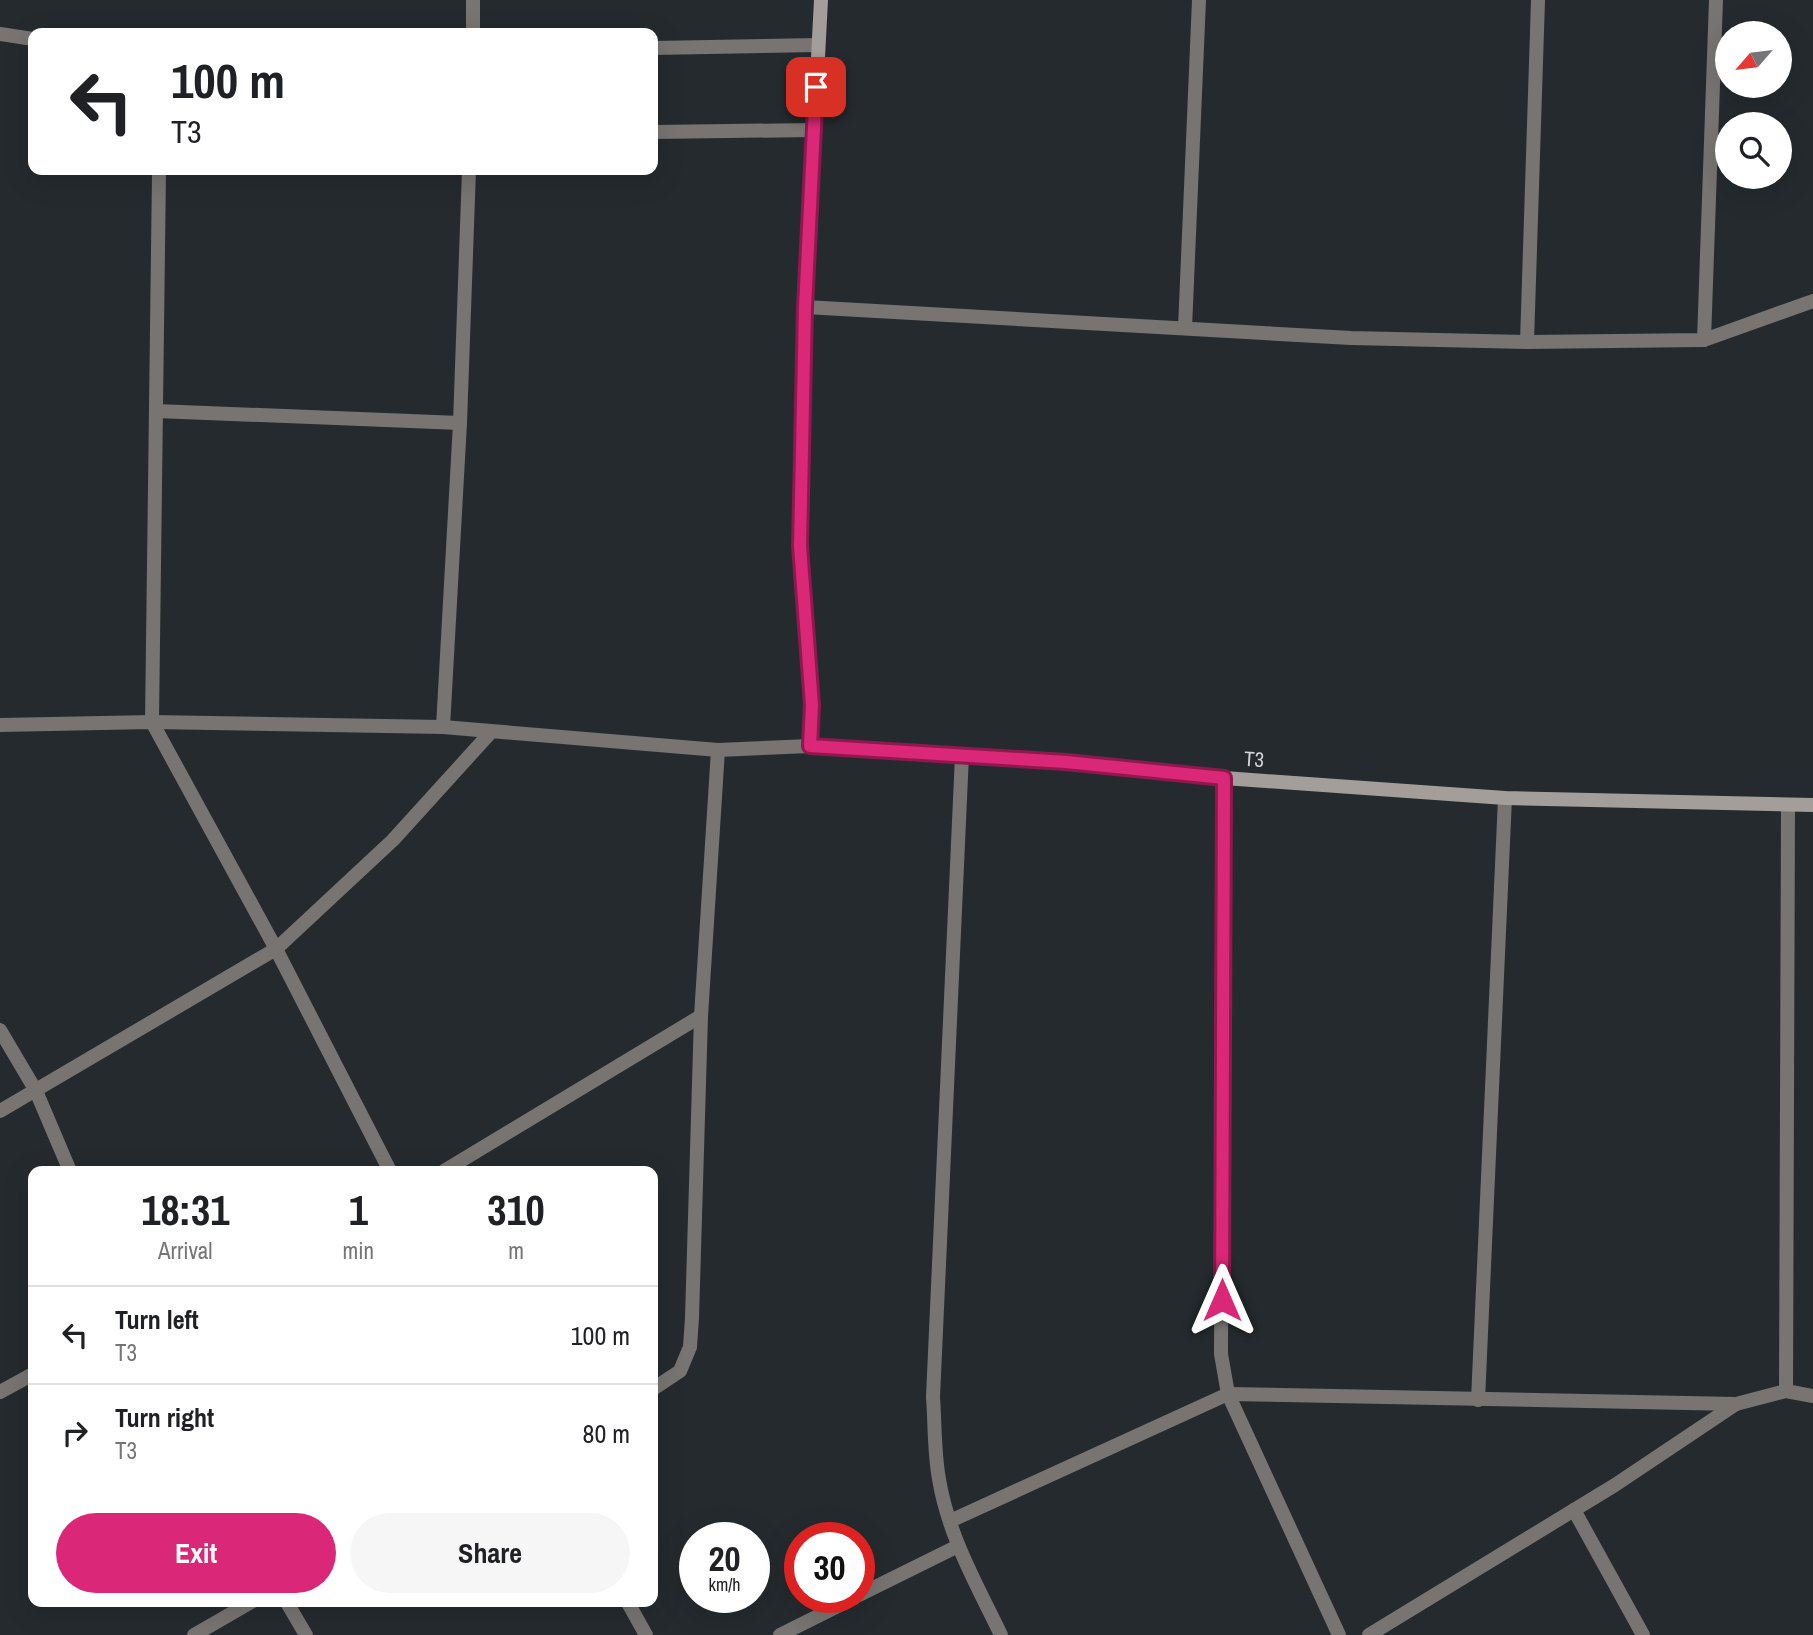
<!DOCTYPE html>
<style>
:root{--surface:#fff;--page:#f6f6f6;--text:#202124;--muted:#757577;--line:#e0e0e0;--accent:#db2777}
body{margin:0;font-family:"Archivo Narrow",sans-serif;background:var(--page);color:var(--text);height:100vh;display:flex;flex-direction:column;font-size:26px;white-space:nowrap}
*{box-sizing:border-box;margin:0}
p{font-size:23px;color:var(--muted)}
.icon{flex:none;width:38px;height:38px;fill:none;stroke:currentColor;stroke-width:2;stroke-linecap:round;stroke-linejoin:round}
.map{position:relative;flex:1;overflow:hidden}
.panel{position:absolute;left:28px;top:1166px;width:630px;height:441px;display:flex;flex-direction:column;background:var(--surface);border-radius:14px;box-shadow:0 7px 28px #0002}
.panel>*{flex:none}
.top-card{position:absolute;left:28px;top:28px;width:630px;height:147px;border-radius:14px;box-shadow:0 7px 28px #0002;background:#fff;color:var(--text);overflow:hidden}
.needle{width:46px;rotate:242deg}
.buttons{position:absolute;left:1715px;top:21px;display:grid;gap:14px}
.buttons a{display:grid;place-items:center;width:77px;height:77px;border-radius:50%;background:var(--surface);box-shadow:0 7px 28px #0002;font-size:35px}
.speed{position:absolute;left:679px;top:1522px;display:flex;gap:14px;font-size:35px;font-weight:700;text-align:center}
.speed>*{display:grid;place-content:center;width:91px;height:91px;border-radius:50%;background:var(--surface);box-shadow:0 7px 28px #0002;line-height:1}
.speed small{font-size:18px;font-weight:400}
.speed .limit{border:10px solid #d22;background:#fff;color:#111}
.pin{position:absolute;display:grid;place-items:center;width:60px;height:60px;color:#fff;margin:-30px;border-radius:14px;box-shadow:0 4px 10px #0006}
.me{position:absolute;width:77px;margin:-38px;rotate:0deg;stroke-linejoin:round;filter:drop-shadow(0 0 5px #0008)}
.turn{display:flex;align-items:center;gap:24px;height:147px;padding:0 28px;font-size:32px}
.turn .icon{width:91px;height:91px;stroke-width:2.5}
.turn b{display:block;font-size:49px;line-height:60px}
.eta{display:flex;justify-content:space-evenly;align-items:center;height:119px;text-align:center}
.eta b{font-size:42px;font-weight:700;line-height:49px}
.primary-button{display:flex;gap:14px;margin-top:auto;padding:14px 28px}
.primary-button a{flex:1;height:80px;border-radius:42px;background:var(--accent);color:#fff;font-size:28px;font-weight:700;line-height:80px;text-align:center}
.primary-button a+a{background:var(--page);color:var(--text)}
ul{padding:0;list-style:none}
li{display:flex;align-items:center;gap:21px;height:98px;padding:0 28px;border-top:2px solid var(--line)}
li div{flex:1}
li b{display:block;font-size:26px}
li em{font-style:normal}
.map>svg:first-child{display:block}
</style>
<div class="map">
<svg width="1813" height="1635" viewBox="0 0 1813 1635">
<rect width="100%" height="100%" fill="#242a2e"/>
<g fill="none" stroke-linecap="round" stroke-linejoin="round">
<g stroke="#777471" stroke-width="14">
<polyline points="473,33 473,0"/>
<polyline points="0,34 33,39"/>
<polyline points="653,48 818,45"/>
<polyline points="653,132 814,130"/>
<polyline points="159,172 152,722 276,949 390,1171"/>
<polyline points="805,307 1351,338 1527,342 1704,340 1813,301"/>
<polyline points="1185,328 1199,0"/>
<polyline points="1704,340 1716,0"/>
<polyline points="1527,342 1538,0"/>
<polyline points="156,411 460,423"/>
<polyline points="0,725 152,722 443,727 718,750 810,746"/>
<polyline points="443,727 460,423 469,170"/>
<path d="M962,755L933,1397C935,1424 934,1452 939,1479C948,1535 977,1585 1001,1635"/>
<polyline points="1224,778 1221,1354 1228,1394 1339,1635"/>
<polyline points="0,1030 36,1091 70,1171"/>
<polyline points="0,1111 276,949 393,840 491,732"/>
<polyline points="444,1171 701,1016"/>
<polyline points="653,1389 680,1371 690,1347 692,1318 701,1016 718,750"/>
<polyline points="1786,1391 1788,805"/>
<polyline points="0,1392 33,1374"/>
<polyline points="1478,1400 1505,798"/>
<polyline points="1574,1510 1643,1635"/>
<polyline points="950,1521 1228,1394 1736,1404 1786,1391 1813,1396"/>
<polyline points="859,1595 958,1546"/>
<polyline points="286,1601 306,1635"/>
<polyline points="627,1601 646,1635"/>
<polyline points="194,1635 253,1601"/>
<polyline points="780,1635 854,1598"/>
<polyline points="1369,1635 1615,1485 1736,1404"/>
</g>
<polyline stroke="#a39e9a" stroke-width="14" points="821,0 805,307 800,546 812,705 810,746 1066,762 1224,778 1505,798 1813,805"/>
</g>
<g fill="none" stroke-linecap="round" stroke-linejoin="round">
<g stroke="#8e194d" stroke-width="18">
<polyline id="route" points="816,87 805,307 800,546 812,705 810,746 1066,762 1224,778 1222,1300"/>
</g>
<use href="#route" stroke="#db2777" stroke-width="12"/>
</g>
<g text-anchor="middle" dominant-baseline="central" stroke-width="7" stroke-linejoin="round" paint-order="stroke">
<g font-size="21" fill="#d0d4d7" stroke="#242a2e">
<text transform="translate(1254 759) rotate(4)">T3</text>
</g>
</g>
</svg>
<div class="buttons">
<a><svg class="needle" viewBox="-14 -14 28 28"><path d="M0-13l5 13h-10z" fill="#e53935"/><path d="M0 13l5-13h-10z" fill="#757577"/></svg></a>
<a><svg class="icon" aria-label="search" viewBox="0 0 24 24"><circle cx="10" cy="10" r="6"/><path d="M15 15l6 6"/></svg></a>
</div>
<div class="speed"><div>20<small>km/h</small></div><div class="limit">30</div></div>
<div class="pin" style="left:816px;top:87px;background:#d93025"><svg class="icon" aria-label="arrive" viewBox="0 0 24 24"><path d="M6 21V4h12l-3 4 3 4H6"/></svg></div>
<svg class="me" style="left:1222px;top:1300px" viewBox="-20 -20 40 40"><path d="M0-17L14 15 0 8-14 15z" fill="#db2777" stroke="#fff" stroke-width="4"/></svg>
<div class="top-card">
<div class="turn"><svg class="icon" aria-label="left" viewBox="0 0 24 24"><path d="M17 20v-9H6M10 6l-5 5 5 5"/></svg><div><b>100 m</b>T3</div></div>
</div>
<section class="panel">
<div class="eta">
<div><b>18:31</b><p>Arrival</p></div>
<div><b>1</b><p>min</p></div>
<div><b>310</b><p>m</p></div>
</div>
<ul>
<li><svg class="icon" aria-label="left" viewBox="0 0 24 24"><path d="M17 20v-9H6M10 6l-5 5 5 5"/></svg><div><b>Turn left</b><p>T3</p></div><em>100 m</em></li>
<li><svg class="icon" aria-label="right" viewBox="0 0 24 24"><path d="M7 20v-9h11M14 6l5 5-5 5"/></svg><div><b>Turn right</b><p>T3</p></div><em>80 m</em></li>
</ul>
<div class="primary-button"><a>Exit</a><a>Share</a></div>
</section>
</div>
